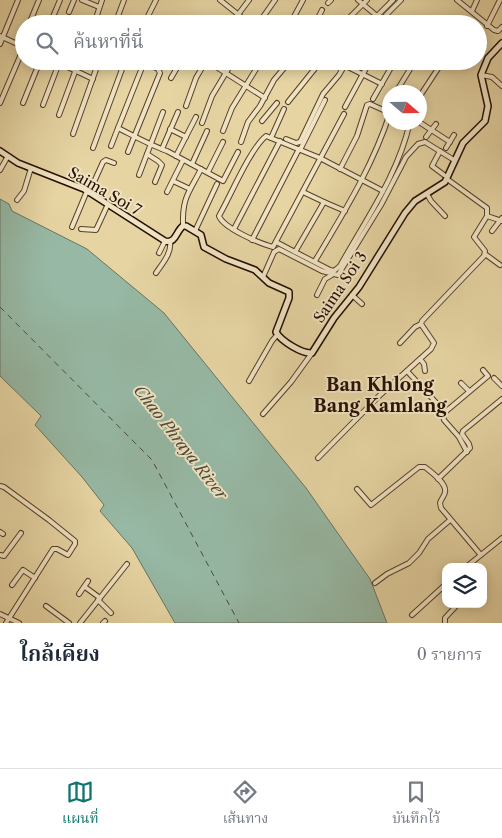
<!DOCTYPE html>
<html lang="th">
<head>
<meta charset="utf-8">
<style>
  body { margin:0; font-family:"Libre Caslon Text","Noto Serif Thai",serif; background:#f2f2f3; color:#1f2937 }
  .controls { position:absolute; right:15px; bottom:15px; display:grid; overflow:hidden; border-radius:10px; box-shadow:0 2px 12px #0003 }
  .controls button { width:45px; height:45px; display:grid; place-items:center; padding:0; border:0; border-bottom:1px solid #e0e1e3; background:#fff; color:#1f2937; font:25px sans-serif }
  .compass { position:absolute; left:382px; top:85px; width:45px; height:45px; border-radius:50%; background:#fff; box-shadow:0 2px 12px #0003; rotate:110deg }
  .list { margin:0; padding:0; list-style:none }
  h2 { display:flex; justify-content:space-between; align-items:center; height:65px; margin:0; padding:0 20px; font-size:21px }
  h2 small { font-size:16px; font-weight:400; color:#747a83 }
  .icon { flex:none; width:28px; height:28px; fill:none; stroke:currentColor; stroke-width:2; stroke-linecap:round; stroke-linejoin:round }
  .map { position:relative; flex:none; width:502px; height:623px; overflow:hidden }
  .search { position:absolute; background:#fff; box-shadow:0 2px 12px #0003; left:15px; right:15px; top:15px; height:55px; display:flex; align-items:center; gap:12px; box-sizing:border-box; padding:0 18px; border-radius:28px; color:#747a83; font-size:19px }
  .sheet { height:145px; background:#fff }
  nav { display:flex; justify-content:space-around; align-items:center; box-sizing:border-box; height:70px; border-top:1px solid #e0e1e3; background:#fff; font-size:14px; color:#747a83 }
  nav a { display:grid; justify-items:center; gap:2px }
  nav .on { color:#0f766e }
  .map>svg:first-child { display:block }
</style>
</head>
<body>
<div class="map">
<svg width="502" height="623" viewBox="0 0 502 623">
  <rect width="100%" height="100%" fill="#e6d4a3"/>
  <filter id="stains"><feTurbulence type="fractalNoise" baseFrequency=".004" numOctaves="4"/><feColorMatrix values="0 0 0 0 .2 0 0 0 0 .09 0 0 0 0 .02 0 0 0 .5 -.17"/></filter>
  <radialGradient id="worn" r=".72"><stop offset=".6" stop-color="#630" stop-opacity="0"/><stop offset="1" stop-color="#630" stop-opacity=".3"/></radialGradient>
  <polygon fill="#96b8a4" stroke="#697462" points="0,199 9,204 12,211 87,249 164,313 306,488 370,579 387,623 175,623 132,548 100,511 104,505 82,477 35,425 41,416 0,376"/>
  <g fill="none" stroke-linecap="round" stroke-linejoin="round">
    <polyline stroke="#4d4a39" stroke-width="1" stroke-dasharray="6 5" stroke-linecap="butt" points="0,307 152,460 239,623"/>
    <g stroke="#564029" stroke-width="6">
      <g id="street">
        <polyline points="82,0 99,7"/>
        <polyline points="220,0 250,24"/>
        <polyline points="358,0 377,16 393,0"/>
        <polyline points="457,0 494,30 498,31 502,27"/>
        <polyline points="328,3 331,0"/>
        <polyline points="472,11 477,0"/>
        <polyline points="69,12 74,0"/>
        <polyline points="212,20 218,24"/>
        <polyline points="347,20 367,0"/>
        <polyline points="29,24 39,0"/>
        <polyline points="50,24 60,0"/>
        <polyline points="72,24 74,19"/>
        <polyline points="94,24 102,0"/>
        <polyline points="115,24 124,0"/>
        <polyline points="144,24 156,0"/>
        <polyline points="204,24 205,21"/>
        <polyline points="231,24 249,0"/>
        <polyline points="258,24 275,0"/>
        <polyline points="290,24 303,0"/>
        <polyline points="315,24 322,10"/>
        <polyline points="369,24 371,22"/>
        <polyline points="390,24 387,21 386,15 401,0"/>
        <polyline points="487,26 500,0"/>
        <polyline points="0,36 24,47 0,103"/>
        <polyline points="0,44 18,0"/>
        <polyline points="20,46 24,37"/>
        <polyline points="55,61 93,79"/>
        <polyline points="207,61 265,98"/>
        <polyline points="336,61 382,84"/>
        <polyline points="481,75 492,77 502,86"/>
        <polyline points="171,78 181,61"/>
        <polyline points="396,92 415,61"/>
        <polyline points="420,96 443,61"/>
        <polyline points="373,99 393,64"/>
        <polyline points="288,102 321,61"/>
        <polyline points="23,103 40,61"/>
        <polyline points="43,105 59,63"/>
        <polyline points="186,106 196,78 206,61"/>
        <polyline points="345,107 370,61"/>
        <polyline points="284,109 271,138 320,158 383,191"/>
        <polyline points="59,115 79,61"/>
        <polyline points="262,121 277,103"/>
        <polyline points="419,122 450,142"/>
        <polyline points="202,123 212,96 233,61"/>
        <polyline points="170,129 186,137"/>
        <polyline points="223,131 232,108 261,61"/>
        <polyline points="73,134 99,61"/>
        <polyline points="426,137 436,124"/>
        <path d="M271 138 266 136C250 149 230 197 219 216 223 228 261 244 273 247L344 114"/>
        <polyline points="286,139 296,143 300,142 323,94 339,75 347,61"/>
        <polyline points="241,142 248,122 260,106 274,80 290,61"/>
        <polyline points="111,146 118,128"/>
        <polyline points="93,148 125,61"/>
        <polyline points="446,148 454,135"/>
        <polyline points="162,149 178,112"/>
        <polyline points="300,150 325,100"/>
        <polyline points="440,151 432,166 444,175"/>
        <path d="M128 152 160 73 158 69 146 63 143 65 118 128C134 136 150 145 167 151L223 181 238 152"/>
        <polyline points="147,154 158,161 162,165 155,182"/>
        <polyline points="176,156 196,117"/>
        <polyline points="192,164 207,131"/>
        <polyline points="0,170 8,156"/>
        <polyline points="208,172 223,142"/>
        <polyline points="139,175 163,112"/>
        <polyline points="173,181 190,189"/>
        <polyline points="167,192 183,160"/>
        <polyline points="303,192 324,202"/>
        <polyline points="89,193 103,162 106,160 114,163"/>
        <polyline points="427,194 431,201 445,216"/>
        <polyline points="17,200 24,191 31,168"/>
        <path d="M345 211 324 202 295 252 330 270 334 271 340 266C366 219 398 175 410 122"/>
        <polyline points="487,216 502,221"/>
        <path d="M183 226C182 197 189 193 201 169"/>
        <polyline points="72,227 87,191"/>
        <polyline points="81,229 96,230 108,204"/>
        <polyline points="234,229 280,141"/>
        <polyline points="195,231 217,184"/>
        <polyline points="492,231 502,218"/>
        <polyline points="252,240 299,149"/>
        <polyline points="276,242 295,252"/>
        <polyline points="159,253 165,241"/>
        <polyline points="485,254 500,265"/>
        <path d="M315 261C344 212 372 168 390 113L370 104 367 105 357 136 340 169"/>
        <path d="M156 273C162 264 172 253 170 242"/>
        <polyline points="263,277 274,252 279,249 322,271 338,275 381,205 406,157 418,144 425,142 454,160"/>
        <polyline points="317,295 325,279 332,275"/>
        <polyline points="352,295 362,304"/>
        <polyline points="400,343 415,327 421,324"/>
        <polyline points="420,359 424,364 425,371"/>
        <polyline points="407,371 442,409 444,420 459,437 467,452"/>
        <polyline points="494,378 502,386"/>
        <polyline points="249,381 272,341 277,335"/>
        <polyline points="461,383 469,391"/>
        <polyline points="444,413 488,376 483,370"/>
        <polyline points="263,414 291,382 312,353"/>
        <polyline points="318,458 379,396 431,349 434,343 421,324 422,321 484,256 485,251 474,237 487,216 487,208 447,179"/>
        <polyline points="438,479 470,448 469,444 462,434 463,431 502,399"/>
        <polyline points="0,486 4,487 49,520 75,541 75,544 68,555 57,549 53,549 6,623"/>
        <path d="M357 489 371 505 419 467H425C431 472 447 483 445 492 445 495 441 499 440 503L441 508 480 554"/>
        <polyline points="0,532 3,534"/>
        <polyline points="0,555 4,556 21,533"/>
        <polyline points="466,567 502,538"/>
        <polyline points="375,583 387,574 409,563 419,553 428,539 450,520"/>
        <polyline points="12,585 23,570 35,578"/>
        <polyline points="85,587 100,598"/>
        <polyline points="79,594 88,581"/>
        <polyline points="98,600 111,613"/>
        <polyline points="46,606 69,623"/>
        <polyline points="0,614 19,623"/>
        <polyline points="412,615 446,584"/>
        <polyline points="80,623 127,564"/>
        <polyline points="103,623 105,621"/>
        <polyline points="445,623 445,618 458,604"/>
      </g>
    </g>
    <g stroke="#260f00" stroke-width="8">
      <path id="secondary" d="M0 151 18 163 84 189 165 241C176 244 176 231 183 226H186L201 235 204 247 226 259 255 270 269 283 289 292V298L276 332C281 341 302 354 312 353L334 318 359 287 405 213 415 201 445 182 463 143 485 121 488 106 481 75 488 58 502 43"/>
    </g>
    <use href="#street" stroke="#efe3c3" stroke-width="4"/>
    <use href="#secondary" stroke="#efe3c3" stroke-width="5"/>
  </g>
  <g text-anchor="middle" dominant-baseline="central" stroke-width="4" stroke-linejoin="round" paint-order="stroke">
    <g font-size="15" fill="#260f00" stroke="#efe3c3">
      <text transform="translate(105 191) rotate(30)">Saima Soi 7</text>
      <text transform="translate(340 287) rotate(-56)">Saima Soi 3</text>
    </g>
    <g font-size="16" font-style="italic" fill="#4d4a39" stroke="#efe3c3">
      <text transform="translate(181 442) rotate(52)">Chao Phraya River</text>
    </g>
    <g font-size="18" font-weight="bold" fill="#260f00" stroke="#efe3c3">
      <text x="380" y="385">Ban Khlong<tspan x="380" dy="21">Bang Kamlang</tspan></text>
    </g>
  </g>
  <rect width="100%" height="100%" filter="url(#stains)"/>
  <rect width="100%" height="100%" fill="url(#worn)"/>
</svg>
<div class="controls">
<button><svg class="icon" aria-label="layers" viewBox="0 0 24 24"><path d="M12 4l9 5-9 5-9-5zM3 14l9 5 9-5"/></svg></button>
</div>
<svg class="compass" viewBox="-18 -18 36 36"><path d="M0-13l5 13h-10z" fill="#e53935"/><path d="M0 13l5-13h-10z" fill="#747a83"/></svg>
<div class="search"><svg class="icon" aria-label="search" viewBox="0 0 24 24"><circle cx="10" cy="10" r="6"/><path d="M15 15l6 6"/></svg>ค้นหาที่นี่</div>
</div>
<section class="sheet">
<h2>ใกล้เคียง<small>0 รายการ</small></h2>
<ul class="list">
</ul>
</section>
<nav>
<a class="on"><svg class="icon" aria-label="map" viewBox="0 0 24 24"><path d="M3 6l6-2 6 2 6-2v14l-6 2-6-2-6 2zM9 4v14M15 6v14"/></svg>แผนที่</a>
<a><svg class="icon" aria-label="directions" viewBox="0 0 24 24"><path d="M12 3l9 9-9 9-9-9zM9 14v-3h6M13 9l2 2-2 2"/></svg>เส้นทาง</a>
<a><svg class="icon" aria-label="saved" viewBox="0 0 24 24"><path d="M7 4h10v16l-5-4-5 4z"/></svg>บันทึกไว้</a>
</nav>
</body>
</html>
